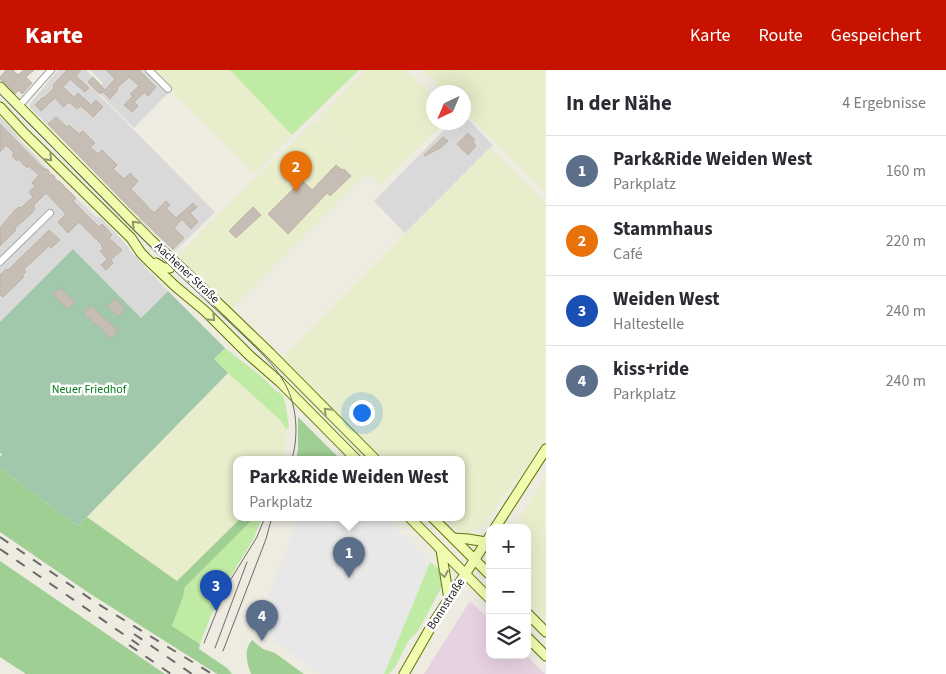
<!DOCTYPE html>
<html lang="de">
<head>
<meta charset="utf-8">
<style>
  body { margin:0; font-family:"Source Sans 3",sans-serif; background:#f2f2f3; color:#2b2b33 }
  .controls { position:absolute; right:15px; bottom:15px; display:grid; overflow:hidden; border-radius:10px; box-shadow:0 5px 20px #0002 }
  .controls button { width:45px; height:45px; display:grid; place-items:center; padding:0; border:0; border-bottom:1px solid #e1e1e2; background:#fff; color:#2b2b33; font:25px sans-serif }
  .compass { position:absolute; left:426px; top:15px; width:45px; height:45px; border-radius:50%; background:#fff; box-shadow:0 5px 20px #0002; rotate:224deg }
  .you { position:absolute; left:361px; top:342px; width:18px; height:18px; margin:-12px; border:4px solid #fff; border-radius:50%; background:#1a73e8; box-shadow:0 0 0 8px #1a73e833 }
  .badge { display:grid; place-items:center; width:32px; height:32px; border-radius:50%; background:#c81200; color:#fff; font-size:16px; font-weight:700 }
  .pin { position:absolute; translate:-50% -41px; filter:drop-shadow(0 1px 2px #0008) }
  .pin::after { content:''; position:absolute; top:26px; width:18px; height:15px; background:inherit; clip-path:polygon(0 0,100% 0,50% 100%) }
  .popup { position:absolute; left:233px; top:386px; width:232px; height:65px; box-sizing:border-box; display:grid; place-content:center; border-radius:10px; background:#fff; filter:drop-shadow(0 1px 4px #0005); font-size:16px; white-space:nowrap; color:#7c7c81 }
  .popup b { font-size:19px; color:#2b2b33 }
  .popup::after { content:''; position:absolute; left:50%; top:100%; margin-left:-10px; border:10px solid transparent; border-top-color:#fff }
  .list { margin:0; padding:0; list-style:none }
  h2 { display:flex; justify-content:space-between; align-items:center; height:65px; margin:0; padding:0 20px; font-size:21px }
  h2 small { font-size:16px; font-weight:400; color:#7c7c81 }
  .list li { display:grid; grid-template-columns:32px 1fr auto; gap:15px; align-items:center; box-sizing:border-box; height:70px; padding:0 20px; border-top:1px solid #e1e1e2 }
  .list b { display:block; font-size:19px; white-space:nowrap }
  .list p { margin:0; font-size:16px; white-space:nowrap; color:#7c7c81 }
  .list em { font-size:16px; font-style:normal; color:#7c7c81 }
  .icon { flex:none; width:28px; height:28px; fill:none; stroke:currentColor; stroke-width:2; stroke-linecap:round; stroke-linejoin:round }
  .map { position:relative; flex:none; width:546px; height:604px; overflow:hidden }
  header { display:flex; align-items:center; gap:30px; box-sizing:border-box; height:70px; padding:0 25px; background:#c81200; color:#fff }
  header strong { font-size:24px }
  nav { display:flex; gap:28px; margin-inline-start:auto; font-size:18px }
  main { display:flex }
  aside { flex:1; background:#fff }
  .map>svg:first-child { display:block }
</style>
</head>
<body>
<header>
<strong>Karte</strong>
<nav><a>Karte</a><a>Route</a><a>Gespeichert</a></nav>
</header>
<main>
<div class="map">
<svg width="546" height="604" viewBox="0 0 546 604">
  <rect width="100%" height="100%" fill="#eeebe1"/>
  <g fill="#dad9d9">
    <polygon points="58,0 86,0 101,15 103,13 90,0 146,0 169,22 134,58 99,23 98,24 215,142 174,182 139,149 139,146 68,75 32,40 30,37 30,34"/>
    <polygon points="464,45 493,75 405,163 374,131 451,53 463,52"/>
    <polygon points="0,47 14,61 19,69 59,111 95,146 101,148 123,171 133,184 168,221 141,248 73,179 0,252"/>
  </g>
  <polygon fill="#e7d2e2" points="470,531 490,550 490,585 526,585 545,604 424,604"/>
  <g fill="#e8eecb">
    <polygon points="153,0 230,0 292,65 254,103 174,24 173,19"/>
    <polygon points="365,0 406,0 433,27 433,52 444,53 380,115 368,102 232,239 178,186 255,108 316,51 348,82 317,50"/>
    <polygon points="423,0 546,0 546,124 464,41 463,22 445,22"/>
    <polygon points="490,78 546,134 546,369 484,453 470,463 464,464 458,461 443,447 462,447 462,389 386,389 360,369 281,289"/>
    <polygon points="228,303 280,350 286,359 287,363 285,378 283,389 236,389 236,447 242,447 177,512 87,447"/>
    <polygon points="546,405 546,551 527,532 527,458 514,458"/>
  </g>
  <g fill="#c0eba4">
    <polygon points="230,0 359,0 292,65"/>
    <polygon points="225,278 261,306 276,321 283,325 286,337 289,358 286,359 280,350 228,303 214,289"/>
    <polygon points="255,447 262,447 254,468 229,509 213,540 200,574 172,556 183,527 185,517"/>
    <polygon points="430,492 441,500 442,514 440,520 418,561 409,570 395,597 389,604 384,604"/>
  </g>
  <g fill="#a0cf94">
    <polygon points="298,347 339,388 338,389 296,389 298,380"/>
    <polygon points="0,398 78,456 87,447 177,511 242,447 255,447 185,517 183,527 172,556 200,574 199,579 227,598 232,604 217,604 89,523 0,462"/>
    <polygon points="0,491 165,604 26,604 0,587"/>
    <path d="M252 570 263 579 275 583 304 604H251C247 592 243 581 252 570Z"/>
  </g>
  <polygon fill="#a1c8aa" points="73,179 141,248 168,221 225,278 214,289 228,303 78,456 0,398 0,387 2,384 0,383 0,252"/>
  <polygon fill="#e8e8e8" points="299,447 385,447 430,492 384,604 320,604 264,563 259,557 259,551 263,541 267,543 272,529 268,527"/>
  <g fill="#c6bdb4" stroke="#c0b2a3">
    <polygon points="6,0 13,0 18,5 24,0 34,0 26,7 32,13 22,24 19,20 15,24 0,9 0,7"/>
    <polygon points="67,0 81,0 76,6 89,18 85,22 70,9 63,17 74,27 78,23 91,35 96,30 103,37 93,47 81,36 77,39 69,32 63,37 55,28 41,41 35,35 43,27 44,28 53,19 54,16 53,15"/>
    <polygon points="106,0 139,0 156,17 148,26 145,22 134,32 138,36 132,42 124,35 133,26 130,24 139,16 129,7 117,18 118,19 117,21 110,29 103,22 100,24 88,12 93,7 105,20 115,9"/>
    <polygon points="56,47 67,57 69,55 79,64 83,61 95,73 90,77 98,84 102,80 117,95 113,99 124,109 130,103 138,111 131,119 154,143 166,131 170,135 166,138 176,148 193,133 197,137 190,143 198,152 191,159 182,149 174,158 184,168 173,179 128,136 48,54"/>
    <polygon points="0,54 44,99 47,99 49,101 49,105 53,105 55,107 55,111 59,111 76,128 73,131 99,157 102,154 112,165 109,168 122,180 111,190 113,193 106,200 101,195 107,189 100,181 104,178 101,176 102,175 79,152 68,163 58,152 66,144 46,123 33,136 35,138 31,144 15,158 16,160 0,176 0,158 15,140 19,137 20,138 23,136 33,127 29,122 35,116 32,113 39,105 31,98 28,96 27,98 18,89 17,91 12,86 14,83 6,75 0,82"/>
    <polygon points="468,63 475,70 473,72 476,76 468,85 457,74"/>
    <polygon points="443,67 448,71 442,77 425,86 424,85"/>
    <polygon points="336,95 342,100 344,99 351,106 330,126 327,123 288,164 268,144 302,110 312,120"/>
    <polygon points="253,137 261,145 236,168 229,161"/>
    <polygon points="49,160 60,170 51,178 49,176 24,199 26,202 22,206 24,207 3,227 0,225 0,205 6,199 8,200"/>
    <polygon points="60,218 75,232 68,239 53,224"/>
    <polygon points="115,229 125,239 118,246 108,236"/>
    <polygon points="91,236 118,261 111,268 96,253 94,254 84,243"/>
  </g>
  <g fill="none" stroke-linecap="round" stroke-linejoin="round">
    <g stroke="#a3a3a3" stroke-width="8">
      <g id="minor">
        <polyline points="149,0 168,19"/>
        <polyline points="19,36 51,0"/>
        <polyline points="0,192 50,143"/>
      </g>
    </g>
    <g stroke="#5e7500" stroke-width="11">
      <g id="secondary">
        <polyline points="0,17 151,170 188,204 270,283 375,389"/>
        <polyline points="0,37 24,63 131,168 141,183 152,194 175,216 205,241 249,285 280,312 356,389"/>
        <polyline points="156,193 164,198 170,198 173,193 172,188"/>
        <polyline points="409,447 490,529"/>
        <polyline points="432,447 490,505"/>
        <polyline points="495,458 546,379"/>
        <polyline points="453,468 468,469 486,472"/>
        <polyline points="441,480 449,529"/>
        <polyline points="527,543 546,562"/>
        <polyline points="527,567 546,586"/>
        <polyline points="404,604 432,555 490,466"/>
      </g>
    </g>
    <use href="#minor" stroke="#fff" stroke-width="6"/>
    <use href="#secondary" stroke="#f1fcb1" stroke-width="9"/>
    <g stroke="#6a6a6a" stroke-width="1">
      <path d="M0 24C58 82 114 142 173 199 197 222 221 244 245 267 259 281 274 294 284 312 297 334 299 365 292 389"/>
      <polyline points="204,573 222,528 231,509 257,467 265,447"/>
      <polyline points="215,578 247,492"/>
      <polyline points="223,581 266,469 272,447"/>
    </g>
    <g stroke="#6a6a6a" stroke-width="2" stroke-dasharray="10 10" stroke-linecap="butt">
      <polyline points="0,467 98,534 212,604"/>
      <polyline points="0,479 139,575"/>
      <polyline points="134,564 192,604"/>
      <polyline points="129,575 171,604"/>
    </g>
  </g>
  <defs><path id="oneway-chevron" d="M-2-3.5L2.5 0L-2 3.5" fill="none" stroke-width="1.6" stroke-linecap="round" stroke-linejoin="round" transform="scale(1.25)"/></defs>
  <g stroke="#91976e">
    <use href="#oneway-chevron" transform="translate(49 88) rotate(45)"/>
    <use href="#oneway-chevron" transform="translate(135 154) rotate(-135)"/>
    <use href="#oneway-chevron" transform="translate(212 248) rotate(45)"/>
    <use href="#oneway-chevron" transform="translate(327 341) rotate(-135)"/>
    <use href="#oneway-chevron" transform="translate(444 504) rotate(79)"/>
  </g>
  <g text-anchor="middle" dominant-baseline="central" stroke-width="5" stroke-linejoin="round" paint-order="stroke">
    <g font-size="12" fill="#1c1c1c" stroke="#fff">
      <text transform="translate(187 203) rotate(43)">Aachener Straße</text>
      <text transform="translate(446 534) rotate(-57)">Bonnstraße</text>
    </g>
    <g font-size="12" fill="#077d1c" stroke="#fff">
      <text x="89" y="319">Neuer Friedhof</text>
    </g>
  </g>
</svg>
<div class="controls">
<button>+</button>
<button>−</button>
<button><svg class="icon" aria-label="layers" viewBox="0 0 24 24"><path d="M12 4l9 5-9 5-9-5zM3 14l9 5 9-5"/></svg></button>
</div>
<svg class="compass" viewBox="-18 -18 36 36"><path d="M0-13l5 13h-10z" fill="#e53935"/><path d="M0 13l5-13h-10z" fill="#7c7c81"/></svg>
<div class="you"></div>
<div class="pin badge" style="left:349px;top:508px;background:#5c6f8a">1</div>
<div class="popup"><b>Park&amp;Ride Weiden West</b>Parkplatz</div>
<div class="pin badge" style="left:296px;top:122px;background:#e8710a">2</div>
<div class="pin badge" style="left:216px;top:541px;background:#1a4fb4">3</div>
<div class="pin badge" style="left:262px;top:571px;background:#5c6f8a">4</div>
</div>
<aside>
<h2>In der Nähe<small>4 Ergebnisse</small></h2>
<ul class="list">
<li><span class="badge" style="background:#5c6f8a">1</span><div><b>Park&amp;Ride Weiden West</b><p>Parkplatz</p></div><em>160 m</em></li>
<li><span class="badge" style="background:#e8710a">2</span><div><b>Stammhaus</b><p>Café</p></div><em>220 m</em></li>
<li><span class="badge" style="background:#1a4fb4">3</span><div><b>Weiden West</b><p>Haltestelle</p></div><em>240 m</em></li>
<li><span class="badge" style="background:#5c6f8a">4</span><div><b>kiss+ride</b><p>Parkplatz</p></div><em>240 m</em></li>
</ul>
</aside>
</main>
</body>
</html>
